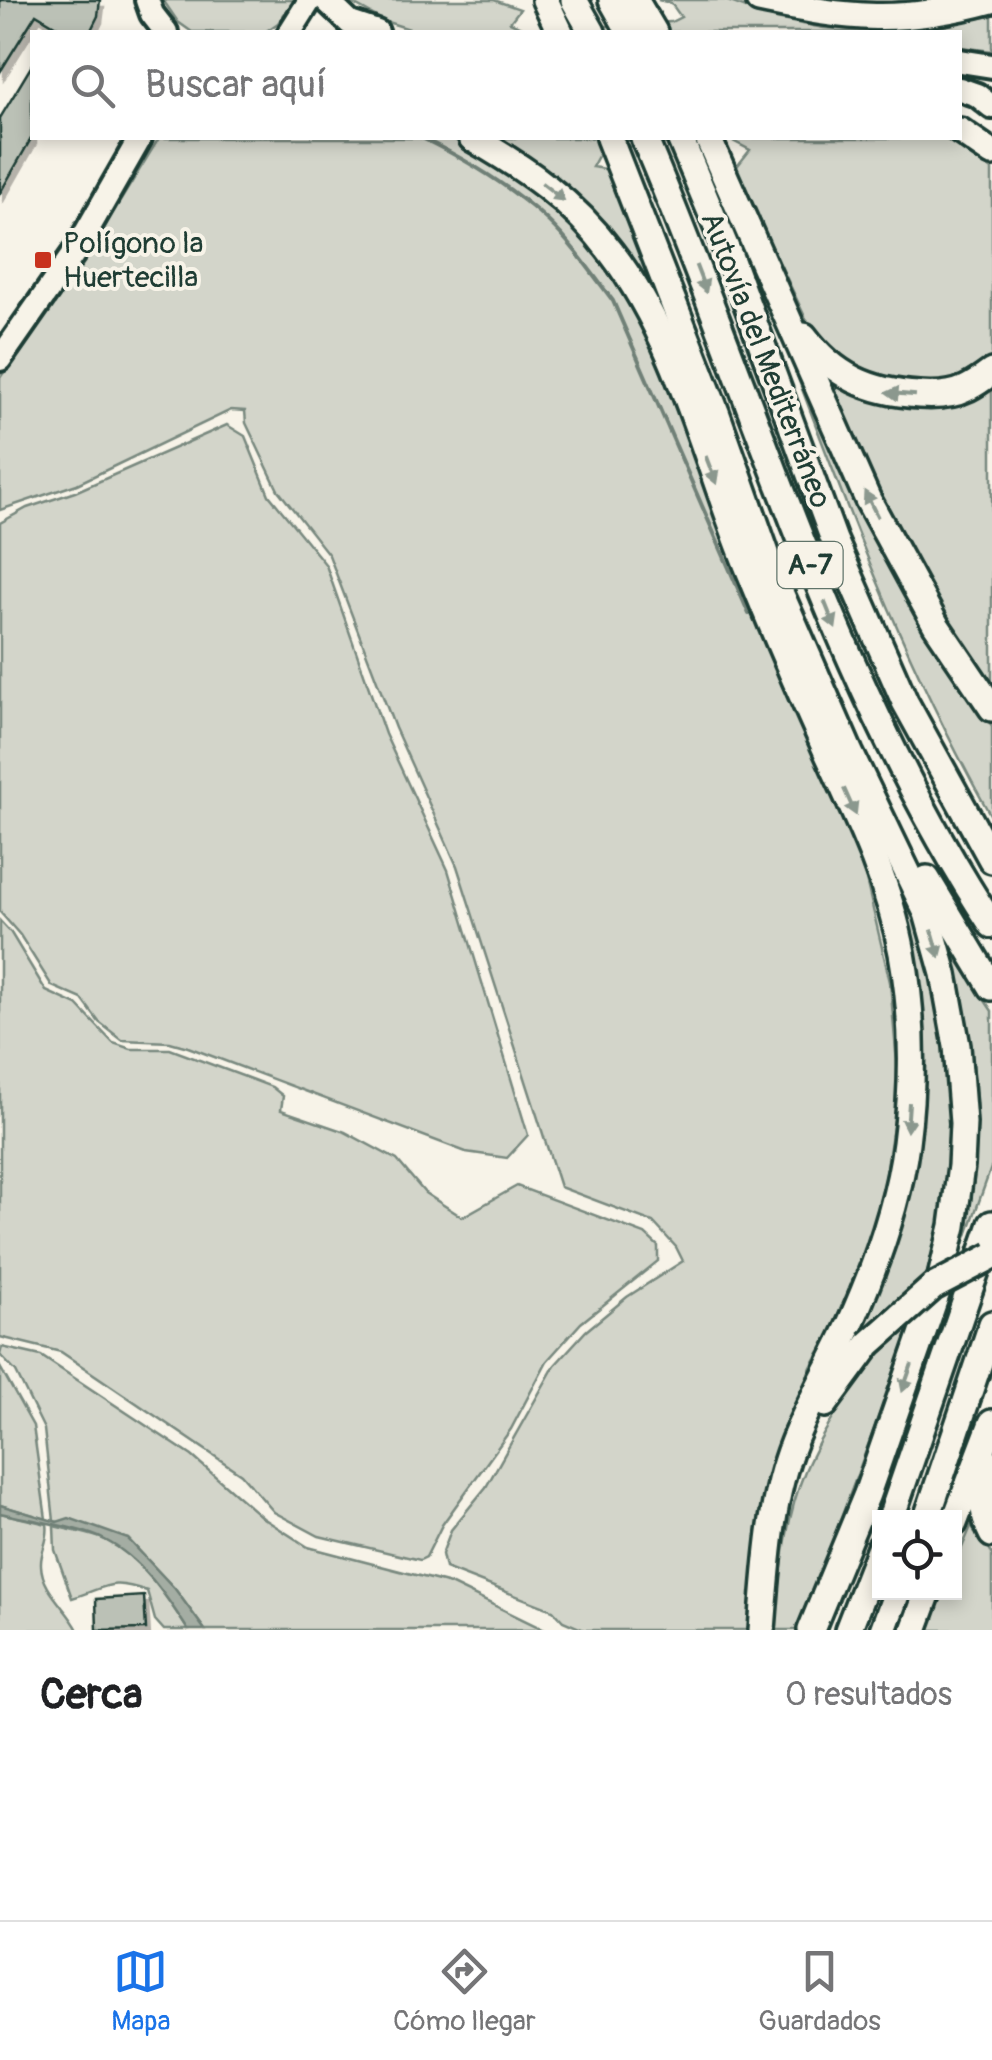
<!DOCTYPE html>
<html lang="es">
<head>
<meta charset="utf-8">
<style>
  body { margin:0; font-family:Pangolin,sans-serif; background:#f6f6f6; color:#202124 }
  .controls { position:absolute; right:30px; bottom:30px; display:grid; overflow:hidden; border-radius:0px; box-shadow:0 5px 15px #0003 }
  .controls button { width:90px; height:90px; display:grid; place-items:center; padding:0; border:0; border-bottom:2px solid #e0e0e0; background:#fff; color:#202124; font:50px sans-serif }
  .list { margin:0; padding:0; list-style:none }
  h2 { display:flex; justify-content:space-between; align-items:center; height:130px; margin:0; padding:0 40px; font-size:42px }
  h2 small { font-size:32px; font-weight:400; color:#757577 }
  .icon { flex:none; width:55px; height:55px; fill:none; stroke:currentColor; stroke-width:2; stroke-linecap:round; stroke-linejoin:round }
  .map { position:relative; flex:none; width:992px; height:1630px; overflow:hidden }
  .search { position:absolute; background:#fff; box-shadow:0 5px 15px #0003; left:30px; right:30px; top:30px; height:110px; display:flex; align-items:center; gap:25px; box-sizing:border-box; padding:0 35px; border-radius:0px; color:#757577; font-size:38px }
  .sheet { height:290px; background:#fff }
  nav { display:flex; justify-content:space-around; align-items:center; box-sizing:border-box; height:140px; border-top:2px solid #e0e0e0; background:#fff; font-size:28px; color:#757577 }
  nav a { display:grid; justify-items:center; gap:5px }
  nav .on { color:#1a73e8 }
  .map>svg:first-child { display:block }
</style>
</head>
<body>
<div class="map">
<svg width="992" height="1630" viewBox="0 0 992 1630">
  <defs>
    <filter id="shadow"><feDropShadow dx="4" dy="7" stdDeviation="0" flood-color="#0004"/></filter>
  </defs>
  <rect width="100%" height="100%" fill="#f7f3e8"/>
  <filter id="ink" filterUnits="userSpaceOnUse"><feTurbulence type="fractalNoise" baseFrequency=".01" numOctaves="2"/><feDisplacementMap in="SourceGraphic" scale="20" xChannelSelector="R" yChannelSelector="G"/><feConvolveMatrix kernelMatrix="1 2 1 2 8 2 1 2 1" color-interpolation-filters="sRGB"/></filter>
  <g filter="url(#ink)">
    <g fill="#d3d5ca" stroke="#79897f" stroke-width="2.5">
      <polygon points="163,0 294,0 278,23 265,32 192,32 178,22"/>
      <polygon points="346,0 494,0 520,9 510,22 525,29 543,30 671,22 681,17 671,3 658,0 725,0 776,19 824,28 898,32 992,16 992,51 960,47 960,32 419,32 384,21"/>
      <polygon points="159,138 452,138 572,217 626,288 673,398 730,550 842,813 864,871 890,982 899,1087 885,1180 859,1282 811,1367 792,1413 759,1513 751,1630 584,1630 563,1621 553,1610 445,1568 442,1554 451,1530 486,1487 555,1365 586,1331 627,1297 683,1261 676,1247 653,1222 560,1187 457,866 395,728 329,555 278,490 246,423 245,411 231,410 77,484 0,510 0,378 108,221"/>
      <polygon points="501,138 942,138 965,148 992,170 992,356 954,379 909,385 861,374 829,351 807,321 735,169 750,150 727,138 602,149 592,167 611,170 625,199 686,374 617,240 567,184"/>
      <path d="M780 330 931 633 992 726V818C904 663 842 497 780 330Z"/>
      <path d="M824 373 977 397 992 388V691C927 590 869 485 824 373Z"/>
      <polygon points="227,425 245,436 269,495 326,565 385,734 448,870 528,1135 507,1158 466,1152 188,1047 170,1042 122,1040 99,1022 82,999 52,986 20,935 0,912 0,523 27,508 75,492"/>
      <path d="M864 807C891 859 919 910 932 967 948 1038 955 1120 945 1193 933 1268 907 1339 881 1410 854 1484 827 1557 798 1630H775C781 1577 784 1521 805 1471 818 1440 837 1412 855 1384L854 1376 839 1365 921 1079Z"/>
      <polygon points="0,921 11,933 46,991 77,1005 113,1043 131,1049 170,1049 272,1087 283,1096 281,1110 345,1132 397,1160 425,1193 462,1217 517,1186 645,1234 658,1246 658,1261 581,1323 547,1361 511,1429 442,1525 426,1557 420,1560 319,1536 274,1512 241,1474 61,1352 0,1337"/>
      <path d="M943 938 992 1011V1165L961 1252C977 1184 982 1114 970 1044 964 1008 952 973 943 938Z"/>
      <polygon points="2,1347 41,1356 192,1456 263,1518 308,1547 450,1584 545,1630 205,1630 175,1589 128,1539 54,1521 44,1429 16,1372 0,1355"/>
      <polygon points="0,1367 33,1426 46,1519 0,1505"/>
      <path d="M0 1513 47 1524C50 1539 40 1551 41 1565 42 1591 67 1608 78 1630H0Z"/>
      <polygon points="975,1517 992,1554 992,1630 926,1630 942,1593 954,1592 955,1564"/>
      <path d="M54 1526C70 1530 86 1533 101 1538 139 1553 167 1597 188 1630H164L155 1620 147 1591C109 1577 106 1588 72 1598L55 1550Z"/>
    </g>
    <path fill="#a4ada3" stroke="#6f8077" stroke-width="2.5" d="M0 1505 57 1522 69 1518 128 1539 175 1589 205 1630H188C167 1597 141 1558 105 1540 80 1527 29 1520 0 1513Z"/>
    <g fill="none" stroke-linecap="round" stroke-linejoin="round">
      <path stroke="#6f8077" stroke-width="4" d="M422 138C465 159 513 188 548 221 573 245 592 273 613 301L749 614"/>
    </g>
    <g fill="#bbc1b6" stroke="#1f3d34" stroke-width="2.5" filter="url(#shadow)">
      <polygon points="0,0 100,0 98,16 90,32 52,32 56,26 36,14 0,72"/>
      <polygon points="32,65 32,137 0,193 0,118"/>
      <polygon points="144,1596 146,1629 97,1630 96,1599"/>
    </g>
    <g fill="none" stroke-linecap="round" stroke-linejoin="round">
      <g stroke="#1f3d34" stroke-width="30">
        <g id="major">
          <polyline points="147,0 152,14 166,32"/>
          <polyline points="326,0 350,23 377,32"/>
          <polyline points="290,32 310,0"/>
          <polyline points="960,61 992,66"/>
          <polyline points="960,89 977,95 992,107"/>
          <polyline points="0,359 76,250 140,138"/>
        </g>
      </g>
      <g stroke="#1f3d34" stroke-width="32">
        <g id="highway">
          <polyline points="545,0 560,32"/>
          <polyline points="574,0 592,32"/>
          <polyline points="612,0 630,32"/>
          <polyline points="635,0 654,32"/>
          <path d="M759 0C851 19 900 25 992 0"/>
          <polyline points="960,131 992,153"/>
          <path d="M472 138C525 168 574 202 611 252 681 343 708 472 752 577 776 636 801 694 827 752 857 817 889 882 902 953 913 1014 914 1081 906 1143 898 1205 876 1266 850 1324 832 1364 809 1402 793 1443 770 1501 767 1568 762 1630"/>
          <polyline points="609,138 716,412 779,590 850,753 927,913 944,974 957,1046 963,1123 961,1166 953,1226 939,1286 867,1494 811,1630"/>
          <path d="M644 138C757 402 833 682 992 925"/>
          <polyline points="680,138 730,258 834,540 905,702 992,860"/>
          <polyline points="708,138 868,500 936,625 992,708"/>
          <path d="M804 336C834 376 869 392 919 395 934 396 951 396 965 389 975 385 983 378 992 372"/>
          <polyline points="927,879 992,987"/>
          <polyline points="825,1404 869,1344"/>
          <path d="M987 1461C981 1486 980 1511 992 1534"/>
          <polyline points="891,1518 992,1224"/>
          <polyline points="927,1518 992,1324"/>
          <polyline points="954,1523 992,1423"/>
          <polyline points="848,1630 880,1548"/>
          <polyline points="883,1630 897,1592"/>
          <polyline points="914,1630 928,1592"/>
        </g>
      </g>
      <use href="#major" stroke="#f7f3e8" stroke-width="22"/>
      <use href="#highway" stroke="#f7f3e8" stroke-width="25"/>
      <g stroke="#1f3d34" stroke-width="32" stroke-linecap="butt">
        <polyline id="highway-bridge" points="869,1344 933,1287 992,1256"/>
      </g>
      <use href="#highway-bridge" stroke="#f7f3e8" stroke-width="25"/>
    </g>
    <defs><path id="oneway-solid" d="M-6-.8H1V-3.2L6.5 0L1 3.2V.8H-6Z" transform="scale(2.5)"/></defs>
    <g fill="#8b988e">
      <use href="#oneway-solid" transform="translate(553 192) rotate(38)"/>
      <use href="#oneway-solid" transform="translate(701 279) rotate(69)"/>
      <use href="#oneway-solid" transform="translate(901 394) rotate(-175)"/>
      <use href="#oneway-solid" transform="translate(711 470) rotate(69)"/>
      <use href="#oneway-solid" transform="translate(871 504) rotate(-117)"/>
      <use href="#oneway-solid" transform="translate(830 615) rotate(68)"/>
      <use href="#oneway-solid" transform="translate(850 802) rotate(66)"/>
      <use href="#oneway-solid" transform="translate(936 944) rotate(74)"/>
      <use href="#oneway-solid" transform="translate(908 1117) rotate(94)"/>
      <use href="#oneway-solid" transform="translate(907 1378) rotate(109)"/>
    </g>
  </g>
  <rect fill="#c8321e" stroke="#f7f3e8" stroke-width="4" x="33" y="250" width="20" height="20" rx="5"/>
  <g text-anchor="middle" dominant-baseline="central" stroke-width="8" stroke-linejoin="round" paint-order="stroke">
    <rect fill="#f7f3e8" stroke="#60746a" stroke-width="2.5" x="777.5" y="542" width="65" height="46" rx="8"/>
    <g font-size="28" font-weight="bold" fill="#1f3d34">
      <text x="810" y="565">A-7</text>
    </g>
    <g font-size="30" fill="#1f3d34" stroke="#f7f3e8" text-anchor="start">
      <text x="63" y="243">Polígono la<tspan x="63" dy="34">Huertecilla</tspan></text>
    </g>
    <g font-size="30" fill="#1f3d34" stroke="#f7f3e8">
      <text transform="translate(766 360) rotate(69)">Autovía del Mediterráneo</text>
    </g>
  </g>
</svg>
<div class="controls">
<button><svg class="icon" aria-label="locate" viewBox="0 0 24 24"><circle cx="12" cy="12" r="6"/><path d="M12 2v4M12 18v4M2 12h4M18 12h4"/></svg></button>
</div>
<div class="search"><svg class="icon" aria-label="search" viewBox="0 0 24 24"><circle cx="10" cy="10" r="6"/><path d="M15 15l6 6"/></svg>Buscar aquí</div>
</div>
<section class="sheet">
<h2>Cerca<small>0 resultados</small></h2>
<ul class="list">
</ul>
</section>
<nav>
<a class="on"><svg class="icon" aria-label="map" viewBox="0 0 24 24"><path d="M3 6l6-2 6 2 6-2v14l-6 2-6-2-6 2zM9 4v14M15 6v14"/></svg>Mapa</a>
<a><svg class="icon" aria-label="directions" viewBox="0 0 24 24"><path d="M12 3l9 9-9 9-9-9zM9 14v-3h6M13 9l2 2-2 2"/></svg>Cómo llegar</a>
<a><svg class="icon" aria-label="saved" viewBox="0 0 24 24"><path d="M7 4h10v16l-5-4-5 4z"/></svg>Guardados</a>
</nav>
</body>
</html>
